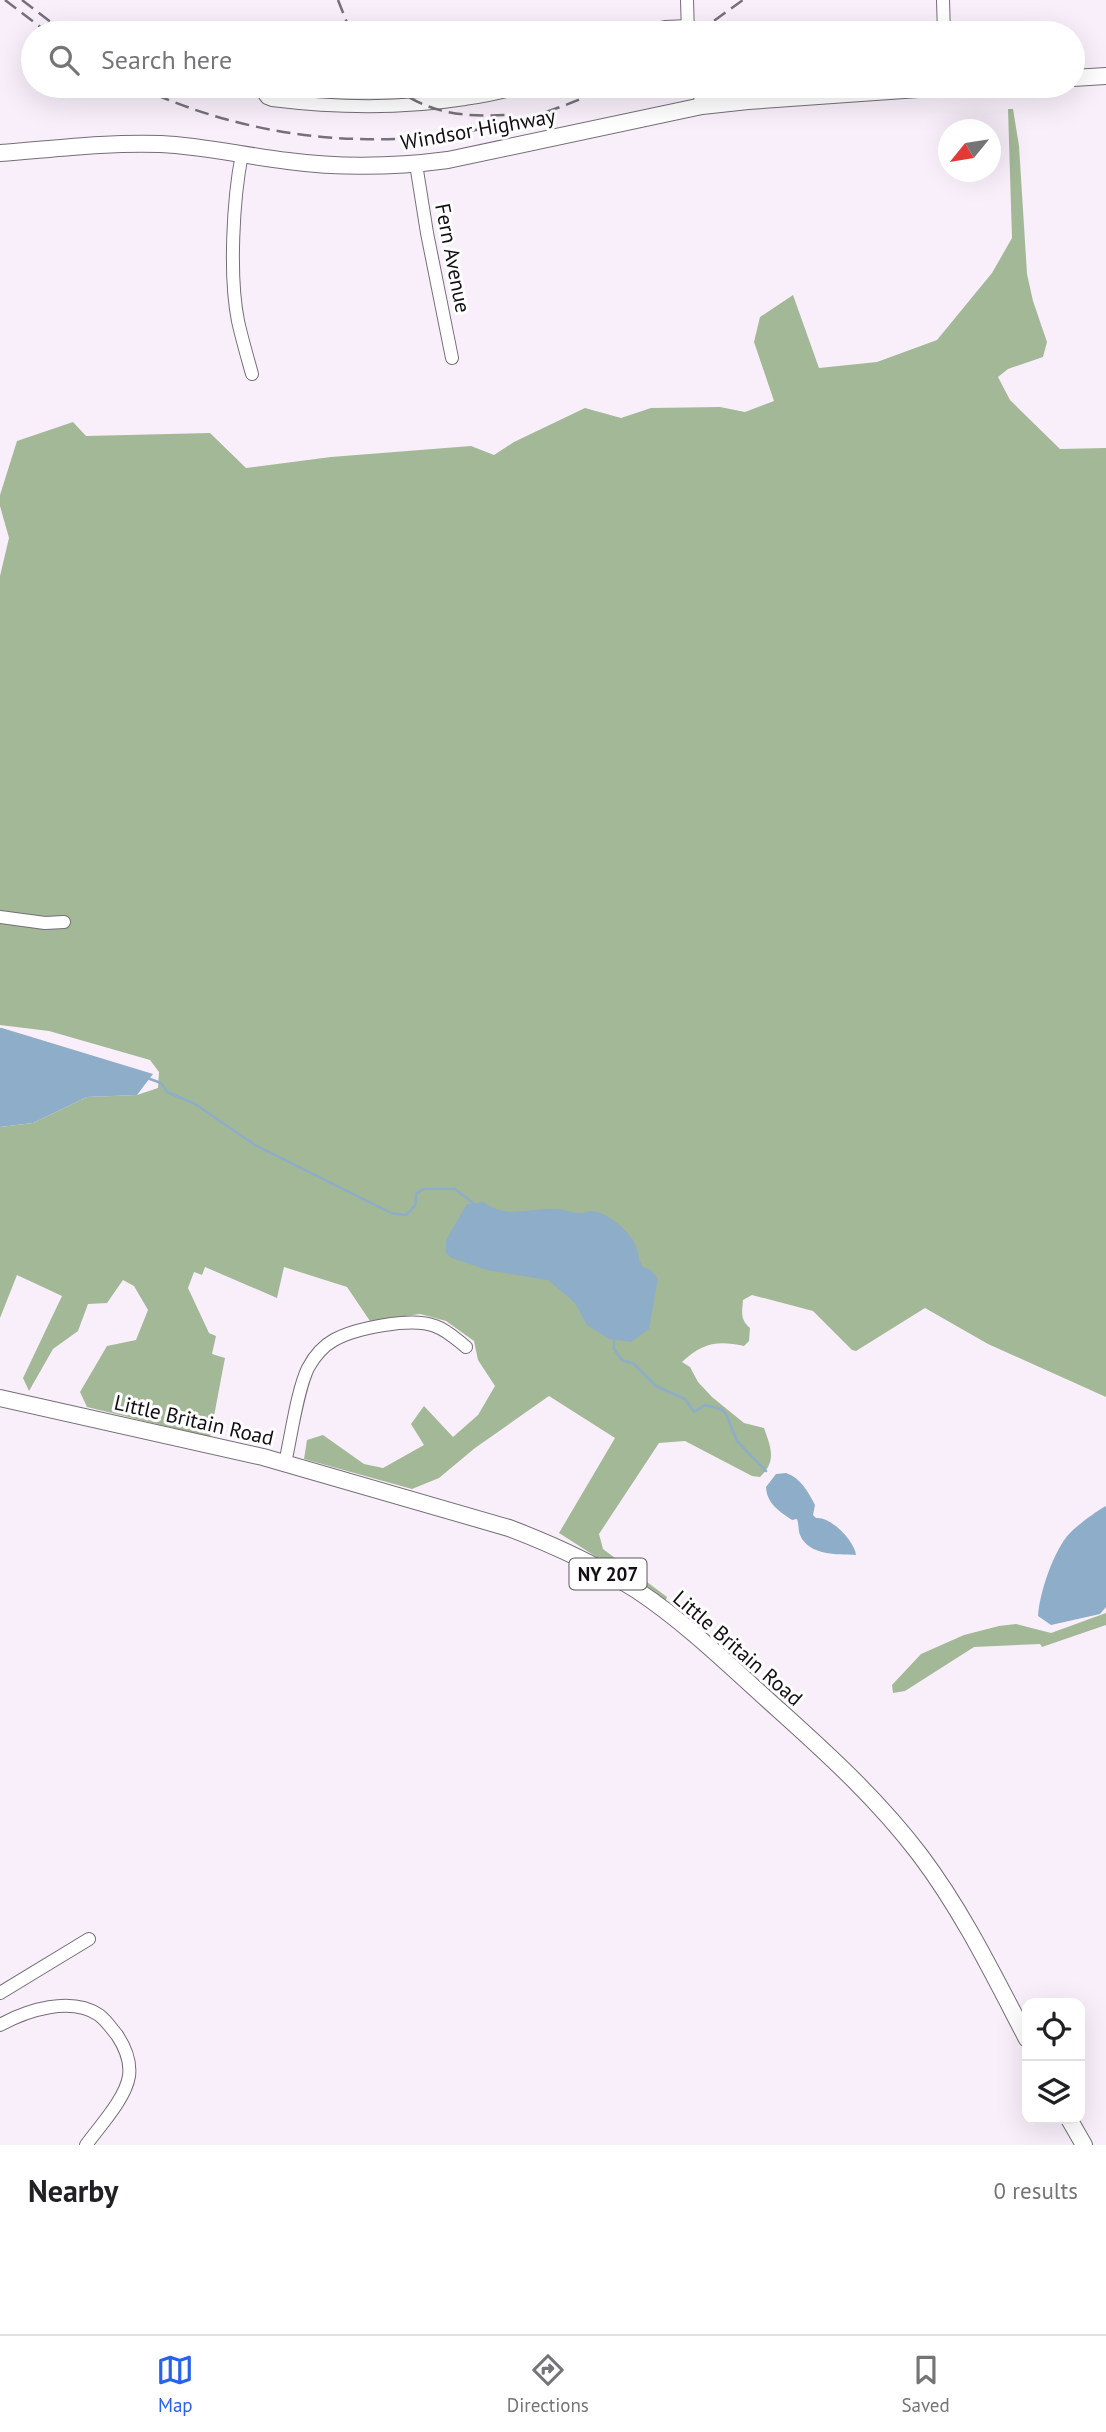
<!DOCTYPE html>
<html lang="en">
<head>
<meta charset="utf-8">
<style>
  body { margin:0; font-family:"PT Sans",sans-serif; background:#f6f6f6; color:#202124 }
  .controls { position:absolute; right:21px; bottom:21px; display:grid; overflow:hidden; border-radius:14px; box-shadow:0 7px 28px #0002 }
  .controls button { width:63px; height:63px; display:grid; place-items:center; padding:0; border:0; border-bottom:2px solid #e0e0e0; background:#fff; color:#202124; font:35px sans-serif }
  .compass { position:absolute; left:938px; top:119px; width:63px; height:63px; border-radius:50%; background:#fff; box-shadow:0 7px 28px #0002; rotate:240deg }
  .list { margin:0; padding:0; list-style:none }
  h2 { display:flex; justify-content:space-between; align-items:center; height:91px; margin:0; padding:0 28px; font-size:30px }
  h2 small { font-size:23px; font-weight:400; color:#757577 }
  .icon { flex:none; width:38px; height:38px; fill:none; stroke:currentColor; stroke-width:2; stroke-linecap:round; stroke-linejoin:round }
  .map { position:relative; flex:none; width:1106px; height:2145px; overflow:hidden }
  .search { position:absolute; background:#fff; box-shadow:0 7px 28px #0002; left:21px; right:21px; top:21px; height:77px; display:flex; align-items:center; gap:18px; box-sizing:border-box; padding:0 24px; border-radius:38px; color:#757577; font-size:26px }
  .sheet { height:189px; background:#fff }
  nav { display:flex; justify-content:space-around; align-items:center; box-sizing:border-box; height:98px; border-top:2px solid #e0e0e0; background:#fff; font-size:19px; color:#757577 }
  nav a { display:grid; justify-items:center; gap:4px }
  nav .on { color:#2563eb }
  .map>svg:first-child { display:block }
</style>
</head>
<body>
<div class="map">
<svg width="1106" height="2145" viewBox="0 0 1106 2145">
  <rect width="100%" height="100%" fill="#f8effa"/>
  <g fill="#a3b896">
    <path d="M1008 109H1013L1019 146 1027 274 1033 301 1047 342 1043 357 1008 369 998 377 1010 400 1060 449 1106 448V1397L988 1344 925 1308 856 1351 852 1350 813 1311 752 1295 743 1300C742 1313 740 1319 750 1328L749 1341 744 1346C717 1340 702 1343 682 1362L690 1367 698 1382 712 1397 744 1423 764 1428C771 1448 777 1461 760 1477L752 1476 685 1441 659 1443 599 1534 603 1549 667 1597 666 1600 662 1599 559 1533 615 1438 549 1396 475 1448 439 1478 412 1489 304 1459 307 1440 323 1435 364 1464 383 1468 424 1445 411 1424 424 1406 453 1437 478 1415 495 1386 478 1360 474 1341 446 1321 420 1314 370 1321 347 1287 284 1267 277 1298 205 1267 202 1275 194 1272 188 1288 209 1333 216 1336 212 1354 225 1358 210 1437 87 1407 80 1392 107 1346 136 1340 148 1310 134 1286 123 1280 107 1303 88 1304 78 1331 53 1349 29 1391 23 1378 62 1296 17 1275 0 1318V1127L33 1123 87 1097 137 1095 158 1088 159 1072 150 1060 49 1031 0 1025V576L9 538 0 506V495L17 441 73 422 86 436 210 433 246 468 331 457 471 446 494 455 514 442 585 408 621 418 651 408 720 407 745 412 774 401 754 342 760 317 793 295 819 368 877 362 937 340 992 273 1012 238Z"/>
    <polygon points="1106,1613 1106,1625 1042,1647 1040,1644 974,1647 905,1691 893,1693 892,1685 921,1654 964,1635 999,1626 1016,1624 1051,1633"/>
  </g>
  <g fill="#8eadc8">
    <polygon points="0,1028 2,1028 153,1074 137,1095 87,1097 33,1123 0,1127"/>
    <path d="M483 1202C508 1220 530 1207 558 1209 565 1209 572 1213 579 1213 583 1213 586 1212 590 1211 605 1211 622 1226 631 1237 639 1247 637 1258 643 1267L651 1270 658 1279 649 1329 631 1342 609 1339 587 1325 575 1303 548 1280 487 1270 452 1258 446 1253V1240L467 1204Z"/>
    <path d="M786 1473C801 1478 808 1492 815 1505L813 1515 816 1518C831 1516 855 1542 856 1555 837 1554 809 1556 800 1535 798 1530 799 1524 797 1519L792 1520C779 1511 767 1504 766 1487L776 1474Z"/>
    <path d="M1106 1506V1607L1100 1614 1051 1625 1038 1616C1039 1594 1054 1549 1070 1533 1079 1524 1095 1512 1106 1506Z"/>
  </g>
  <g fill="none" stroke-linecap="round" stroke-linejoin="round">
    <g stroke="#8eadc8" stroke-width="2.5">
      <polyline points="150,1079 161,1083 167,1092 195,1104 255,1145 391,1213 406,1215 415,1206 416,1194 423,1189 455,1189 473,1203"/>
      <polyline points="614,1339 614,1349 622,1360 634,1364 656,1386 685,1399 694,1412 705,1405 721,1409 726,1414 737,1441 766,1471"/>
    </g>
    <g stroke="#756e77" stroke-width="14">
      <g id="minor">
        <polyline points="687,0 688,33"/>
        <polyline points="943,0 944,33"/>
        <polyline points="638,33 665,27 689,26"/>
        <path d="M258 86 267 98 272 100C337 108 400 109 465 99 484 96 504 93 522 86"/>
        <polyline points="698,86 702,106"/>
        <path d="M242 154C233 199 229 276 238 321 242 339 247 356 252 374"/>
        <polyline points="416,164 427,233 452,358"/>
        <polyline points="0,917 45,923 64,922"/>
        <path d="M285 1463C291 1437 297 1391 308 1368 314 1357 323 1346 334 1340 356 1328 411 1317 435 1326 447 1330 456 1339 466 1347"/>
        <polyline points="0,1993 89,1939"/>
        <path d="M0 2025C27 2010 71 1996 99 2015 106 2020 111 2028 117 2035 125 2047 131 2061 129 2076 126 2098 99 2127 86 2145"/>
      </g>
    </g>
    <g stroke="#756e77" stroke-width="18">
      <g id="major">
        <polyline points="1073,78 1106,76"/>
        <path d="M0 153C53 149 107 142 161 144 204 146 245 156 288 161 341 168 395 167 448 160L702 106 748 101 961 86"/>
        <path d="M0 1398 263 1457 509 1528C554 1545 597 1565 638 1591 689 1625 734 1670 780 1711 830 1756 879 1801 920 1855 963 1912 994 1976 1027 2039"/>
        <polyline points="1069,2119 1084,2145"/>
      </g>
    </g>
    <use href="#minor" stroke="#fff" stroke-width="12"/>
    <use href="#major" stroke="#fff" stroke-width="16"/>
    <g stroke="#767077" stroke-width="2.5" stroke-dasharray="14 7" stroke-linecap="butt">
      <polyline points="5,0 47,32"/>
      <polyline points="22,0 65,33"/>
      <polyline points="338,0 351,33"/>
      <polyline points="697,33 743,0"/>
      <path d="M137 86C282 156 464 158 609 86"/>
      <path d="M392 86C430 114 461 117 507 115"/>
    </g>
  </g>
  <g text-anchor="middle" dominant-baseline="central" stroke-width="6" stroke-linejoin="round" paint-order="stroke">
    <rect fill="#fff" stroke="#59575a" stroke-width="2" x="569.5" y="1558.5" width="77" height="31" rx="5"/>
    <g font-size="19" font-weight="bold" fill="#120f13">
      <text x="608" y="1574">NY 207</text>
    </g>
    <g font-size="21" fill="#120f13" stroke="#fff">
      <text transform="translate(478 129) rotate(-10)">Windsor Highway</text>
      <text transform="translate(453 258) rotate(79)">Fern Avenue</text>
      <text transform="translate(194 1420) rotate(13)">Little Britain Road</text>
      <text transform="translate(738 1648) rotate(41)">Little Britain Road</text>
    </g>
  </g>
</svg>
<div class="controls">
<button><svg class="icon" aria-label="locate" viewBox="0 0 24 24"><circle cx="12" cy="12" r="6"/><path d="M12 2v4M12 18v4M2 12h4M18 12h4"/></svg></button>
<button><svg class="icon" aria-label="layers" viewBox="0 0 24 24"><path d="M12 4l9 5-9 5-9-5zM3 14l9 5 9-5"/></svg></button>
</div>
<svg class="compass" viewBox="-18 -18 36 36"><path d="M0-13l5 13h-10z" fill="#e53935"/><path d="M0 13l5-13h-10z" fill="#757577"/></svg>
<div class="search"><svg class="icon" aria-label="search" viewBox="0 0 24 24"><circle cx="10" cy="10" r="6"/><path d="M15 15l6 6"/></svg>Search here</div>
</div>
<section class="sheet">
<h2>Nearby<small>0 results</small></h2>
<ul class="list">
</ul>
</section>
<nav>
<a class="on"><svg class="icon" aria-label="map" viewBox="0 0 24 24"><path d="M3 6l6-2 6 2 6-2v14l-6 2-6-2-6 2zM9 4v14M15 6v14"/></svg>Map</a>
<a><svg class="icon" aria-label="directions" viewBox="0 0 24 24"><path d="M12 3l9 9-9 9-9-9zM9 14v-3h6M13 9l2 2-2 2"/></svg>Directions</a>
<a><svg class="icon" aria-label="saved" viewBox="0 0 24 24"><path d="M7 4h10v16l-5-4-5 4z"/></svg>Saved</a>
</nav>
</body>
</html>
